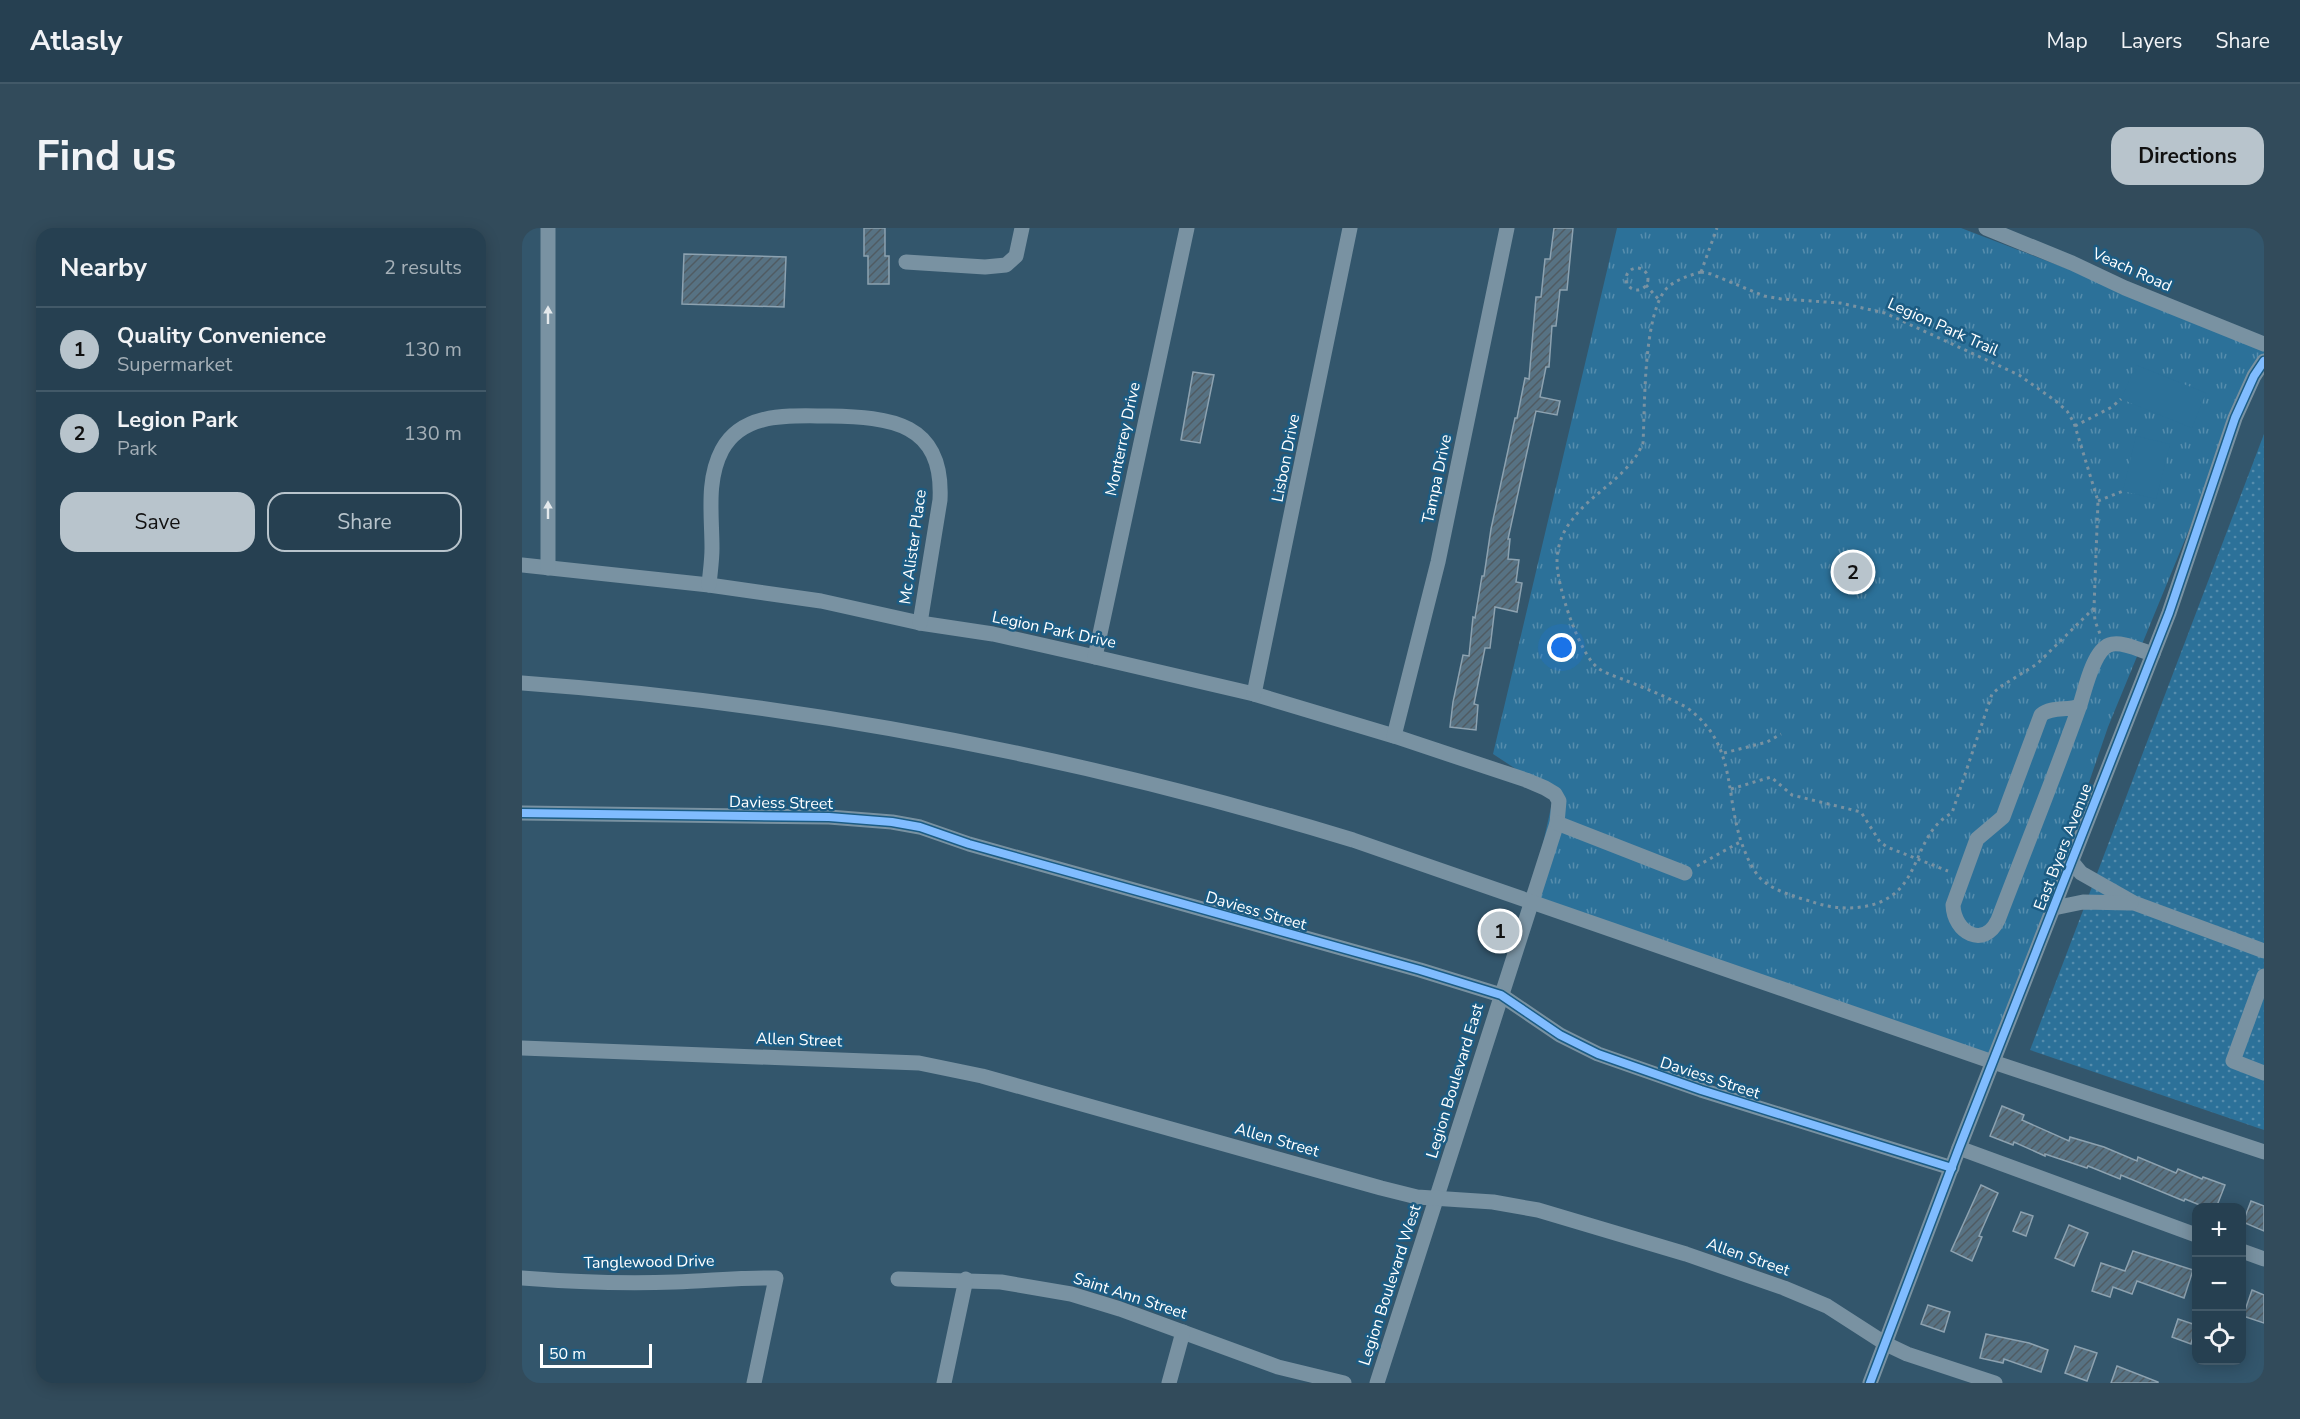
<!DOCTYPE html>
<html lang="en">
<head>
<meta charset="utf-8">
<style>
  body { margin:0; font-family:"Nunito Sans",sans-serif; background:#324b5b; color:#f1f3f6 }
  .controls { position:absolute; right:18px; bottom:18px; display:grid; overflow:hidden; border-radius:12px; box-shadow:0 3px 15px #0003 }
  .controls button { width:54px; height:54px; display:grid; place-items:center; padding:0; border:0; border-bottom:2px solid #425968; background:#264051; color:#f1f3f6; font:30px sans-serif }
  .scale { position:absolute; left:18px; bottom:15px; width:112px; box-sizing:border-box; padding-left:6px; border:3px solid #fff; border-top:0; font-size:16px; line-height:21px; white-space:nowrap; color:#fff; -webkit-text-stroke:4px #1c5c83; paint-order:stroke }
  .you { position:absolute; left:1040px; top:420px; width:21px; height:21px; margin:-15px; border:4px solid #fff; border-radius:50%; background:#1a73e8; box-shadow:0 0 0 9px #1a73e833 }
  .badge { display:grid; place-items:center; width:39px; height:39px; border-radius:50%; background:#b8c4cc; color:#111; font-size:20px; font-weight:700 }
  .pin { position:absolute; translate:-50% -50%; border:3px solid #fff; box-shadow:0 2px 6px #0006 }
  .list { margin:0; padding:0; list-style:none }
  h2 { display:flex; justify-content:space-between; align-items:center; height:78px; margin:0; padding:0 24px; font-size:26px }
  h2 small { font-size:20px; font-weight:400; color:#a4afb7 }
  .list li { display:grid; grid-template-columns:39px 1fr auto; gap:18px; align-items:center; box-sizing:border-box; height:84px; padding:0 24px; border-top:2px solid #425968 }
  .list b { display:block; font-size:22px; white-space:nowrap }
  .list p { margin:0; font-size:20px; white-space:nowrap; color:#a4afb7 }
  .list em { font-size:20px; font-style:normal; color:#a4afb7 }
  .actions { display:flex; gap:12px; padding:18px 24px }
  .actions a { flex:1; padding:14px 0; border:2px solid #b8c4cc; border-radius:18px; text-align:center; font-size:21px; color:#b8c4cc }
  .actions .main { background:#b8c4cc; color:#111 }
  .icon { flex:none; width:33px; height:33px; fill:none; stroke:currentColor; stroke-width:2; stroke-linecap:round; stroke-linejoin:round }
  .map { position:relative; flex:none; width:1742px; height:1155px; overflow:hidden; border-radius:18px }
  header { display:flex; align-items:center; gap:36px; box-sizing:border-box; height:84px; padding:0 30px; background:#264051; border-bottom:2px solid #425968 }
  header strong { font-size:28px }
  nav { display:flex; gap:33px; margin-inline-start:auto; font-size:21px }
  .intro { display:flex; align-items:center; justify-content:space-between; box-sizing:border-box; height:144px; padding:0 36px }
  h1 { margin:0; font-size:42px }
  .button { padding:15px 27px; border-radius:18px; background:#b8c4cc; color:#111; font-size:21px; font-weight:700 }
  main { display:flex; gap:36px; padding:0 36px }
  aside { flex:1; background:#264051; border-radius:18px; box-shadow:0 3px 15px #0003 }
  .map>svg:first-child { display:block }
</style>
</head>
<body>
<header>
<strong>Atlasly</strong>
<nav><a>Map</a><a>Layers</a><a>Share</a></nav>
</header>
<div class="intro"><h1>Find us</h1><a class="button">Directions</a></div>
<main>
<aside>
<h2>Nearby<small>2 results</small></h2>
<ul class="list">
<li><span class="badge">1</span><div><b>Quality Convenience</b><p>Supermarket</p></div><em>130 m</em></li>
<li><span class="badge">2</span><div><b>Legion Park</b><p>Park</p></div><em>130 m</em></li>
</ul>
<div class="actions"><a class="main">Save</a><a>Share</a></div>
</aside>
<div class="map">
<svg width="1742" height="1155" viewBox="0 0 1742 1155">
  <defs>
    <pattern id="grass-dots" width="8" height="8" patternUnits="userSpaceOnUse" patternTransform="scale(1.5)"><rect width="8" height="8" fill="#2c7199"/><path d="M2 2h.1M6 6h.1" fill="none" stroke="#568dad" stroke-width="1.8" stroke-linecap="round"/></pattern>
    <pattern id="park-tufts" width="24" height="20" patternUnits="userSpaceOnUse" patternTransform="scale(1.5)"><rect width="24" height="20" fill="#2c7199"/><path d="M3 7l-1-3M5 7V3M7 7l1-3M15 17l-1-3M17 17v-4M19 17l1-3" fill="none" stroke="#568dad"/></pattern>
    <pattern id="building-hatch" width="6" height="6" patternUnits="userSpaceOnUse" patternTransform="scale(1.5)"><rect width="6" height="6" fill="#577283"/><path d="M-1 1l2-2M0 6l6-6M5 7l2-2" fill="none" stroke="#505b62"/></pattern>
  </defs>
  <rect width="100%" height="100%" fill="#33566c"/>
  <polygon fill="url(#grass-dots)" points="1742,206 1742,902 1508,822"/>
  <polygon fill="url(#park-tufts)" points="1095,0 1439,0 1742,116 1742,137 1713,190 1586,499 1471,834 1008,674 1032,566 971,526"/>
  <g fill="#2c7199">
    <polygon points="1614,137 1684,165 1670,200 1599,171"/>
    <polygon points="1614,208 1648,216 1634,271 1601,263"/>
  </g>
  <g fill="url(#building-hatch)" stroke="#8da2b0" stroke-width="1.5">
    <polygon points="342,0 363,0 363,28 367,28 367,56 346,56 346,28 342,28"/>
    <polygon points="1032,0 1051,0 1045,62 1038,62 1034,98 1030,98 1027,139 1024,139 1018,169 1038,173 1035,187 1014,183 986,311 988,311 986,331 997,332 994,354 1000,355 995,384 973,379 968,420 963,420 952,476 956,477 954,502 928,499 931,474 941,427 947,428 951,389 953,390 960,348 962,348 969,301 993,190 995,190 1003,150 1007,151 1014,69 1019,69 1023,31 1028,31"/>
    <polygon points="162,26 264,29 262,79 160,76"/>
    <polygon points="671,144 692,147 678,215 659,212"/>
    <polygon points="1480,878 1502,887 1500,892 1547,913 1548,909 1582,919 1615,933 1616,929 1654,945 1656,941 1680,951 1681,949 1703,957 1694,980 1685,980 1663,971 1662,973 1599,947 1598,951 1566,938 1565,940 1523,926 1523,928 1492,914 1491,917 1468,908"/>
    <polygon points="1459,957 1476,965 1457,1008 1460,1009 1450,1033 1429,1023"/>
    <polygon points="1729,973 1742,978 1742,1003 1721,994"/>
    <polygon points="1499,984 1511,988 1504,1008 1491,1003"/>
    <polygon points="1547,997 1566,1005 1552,1038 1533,1030"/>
    <polygon points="1611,1023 1671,1042 1662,1070 1615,1053 1610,1066 1591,1059 1588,1069 1570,1063 1579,1035 1603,1043"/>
    <polygon points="1730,1062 1742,1067 1742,1095 1721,1088"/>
    <polygon points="1406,1077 1428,1084 1422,1104 1399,1096"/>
    <polygon points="1656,1091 1674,1097 1669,1116 1650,1109"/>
    <polygon points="1464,1106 1507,1115 1526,1122 1519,1144 1482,1131 1481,1135 1458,1130"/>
    <polygon points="1553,1118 1575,1125 1565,1153 1543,1145"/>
    <polygon points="1595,1138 1636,1154 1636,1155 1589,1155"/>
  </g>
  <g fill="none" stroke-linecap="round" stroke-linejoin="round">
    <g stroke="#7992a2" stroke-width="3" stroke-dasharray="3 4.5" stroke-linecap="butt">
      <circle cx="1115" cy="51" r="11"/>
      <path d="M1179 44 1189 46 1242 68 1259 71 1318 75 1363 85 1497 147 1535 174 1545 183 1552 195 1576 273 1572 380 1515 436 1478 459 1470 466 1430 585C1394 604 1399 651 1366 670 1345 683 1313 682 1291 674 1274 669 1251 663 1238 650 1232 643 1227 634 1224 626 1200 572 1219 518 1164 479 1145 469 1125 461 1105 453 1096 449 1084 446 1076 440 1057 426 1035 358 1035 334 1035 319 1040 304 1050 292 1070 264 1108 248 1121 215 1123 179 1121 85 1145 60 1155 51 1166 48 1179 44Z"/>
      <polyline points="1179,44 1195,0"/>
      <polyline points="1124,57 1137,72"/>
      <polyline points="1553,198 1590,179 1599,171"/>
      <polyline points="1576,273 1601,263"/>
      <polyline points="1572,381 1573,393 1578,406"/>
      <polyline points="1202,525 1245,514 1259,506"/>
      <polyline points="1209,561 1249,549 1270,567 1339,584 1358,614 1365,619 1426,643"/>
      <polyline points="1175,638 1218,614"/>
    </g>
    <g stroke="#7992a2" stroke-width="15">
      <polyline points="1464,0 1550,35 1603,60 1742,116"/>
      <polyline points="384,34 463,39 484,37 494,28 500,0"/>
      <polyline points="0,337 187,357 299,373 398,395 471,406 573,429 732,466 872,508 1004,552 1023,560 1033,566 1037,573 1035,595 855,1155"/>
      <polyline points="26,340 26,0"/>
      <path d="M187 357C188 345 190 333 190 320 190 288 184 252 200 222 221 183 269 188 307 188 368 189 422 194 418 272L398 395"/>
      <polyline points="573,429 665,0"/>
      <path d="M0 455C281 475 562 530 831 612L1471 834 1742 924"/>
      <polyline points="732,466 828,0"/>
      <path d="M1558 478C1545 483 1530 478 1519 487L1481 589 1455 611 1431 677C1432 705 1462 721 1476 692 1503 621 1532 550 1558 477 1563 462 1571 423 1587 417 1599 412 1619 423 1631 426"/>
      <polyline points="872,508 916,334 985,0"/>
      <polyline points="0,585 307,589 370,594 398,599 447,616 898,742 979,767 1038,807 1076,826 1179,862 1430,940"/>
      <polyline points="1035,595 1163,645"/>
      <polyline points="1550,634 1559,645 1612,675 1742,723"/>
      <polyline points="1532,680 1561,674 1609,675"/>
      <polyline points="1742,748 1711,833 1742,845"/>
      <polyline points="0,820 397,835 460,848 859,960 895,969 971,974 1016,982 1164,1026 1262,1060 1305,1078 1364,1116 1385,1126 1473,1155"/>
      <polyline points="1437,920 1674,1007"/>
      <polyline points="1720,1023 1742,1031"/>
      <path d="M0 1050C51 1054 101 1056 153 1054 187 1053 220 1049 254 1050L232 1155"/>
      <polyline points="376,1051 479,1054 549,1066 598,1081 756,1139 822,1155"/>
      <polyline points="422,1155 444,1051"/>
      <polyline points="647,1155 661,1104"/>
      <polyline points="1348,1155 1437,920 1647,385 1713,190 1732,148 1742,133"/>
    </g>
    <g stroke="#1c5c83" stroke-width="11">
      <g id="cycleway">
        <polyline points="0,585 307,589 370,594 398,599 447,616 898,742 979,767 1038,807 1076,826 1179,862 1430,940"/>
        <polyline points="1348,1155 1437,920 1647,385 1713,190 1732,148 1742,133"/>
      </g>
    </g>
    <use href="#cycleway" stroke="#80bcff" stroke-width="8"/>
  </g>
  <defs><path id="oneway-solid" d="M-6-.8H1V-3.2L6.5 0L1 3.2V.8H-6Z" transform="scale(1.5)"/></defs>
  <g fill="#e4e9ec">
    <use href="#oneway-solid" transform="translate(26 87) rotate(-90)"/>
    <use href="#oneway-solid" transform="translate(26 282) rotate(-90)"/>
  </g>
  <g text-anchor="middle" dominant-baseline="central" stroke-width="5" stroke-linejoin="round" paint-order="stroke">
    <g font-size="16" fill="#fff" stroke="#1c5c83">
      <text transform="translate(1610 42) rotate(24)">Veach Road</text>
      <text transform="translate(1421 99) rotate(24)">Legion Park Trail</text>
      <text transform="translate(601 211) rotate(-78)">Monterrey Drive</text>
      <text transform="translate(764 230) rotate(-79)">Lisbon Drive</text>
      <text transform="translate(915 251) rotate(-78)">Tampa Drive</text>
      <text transform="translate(391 319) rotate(-82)">Mc Alister Place</text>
      <text transform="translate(532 402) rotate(12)">Legion Park Drive</text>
      <text transform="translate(259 575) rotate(1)">Daviess Street</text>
      <text transform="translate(1541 619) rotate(-69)">East Byers Avenue</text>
      <text transform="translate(734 683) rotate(16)">Daviess Street</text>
      <text transform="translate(277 812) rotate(2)">Allen Street</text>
      <text transform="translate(1188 850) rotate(18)">Daviess Street</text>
      <text transform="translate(933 853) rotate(-73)">Legion Boulevard East</text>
      <text transform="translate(755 912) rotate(16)">Allen Street</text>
      <text transform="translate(1226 1029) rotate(19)">Allen Street</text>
      <text transform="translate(127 1034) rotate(-1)">Tanglewood Drive</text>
      <text transform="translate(868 1057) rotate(-72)">Legion Boulevard West</text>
      <text transform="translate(608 1068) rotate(18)">Saint Ann Street</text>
    </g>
  </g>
</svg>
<div class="controls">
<button>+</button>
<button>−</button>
<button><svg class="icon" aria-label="locate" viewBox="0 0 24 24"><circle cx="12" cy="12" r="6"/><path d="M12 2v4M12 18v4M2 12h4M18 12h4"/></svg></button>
</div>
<div class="scale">50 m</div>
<div class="you"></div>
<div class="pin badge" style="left:978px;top:703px">1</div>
<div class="pin badge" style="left:1331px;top:344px">2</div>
</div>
</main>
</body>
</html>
